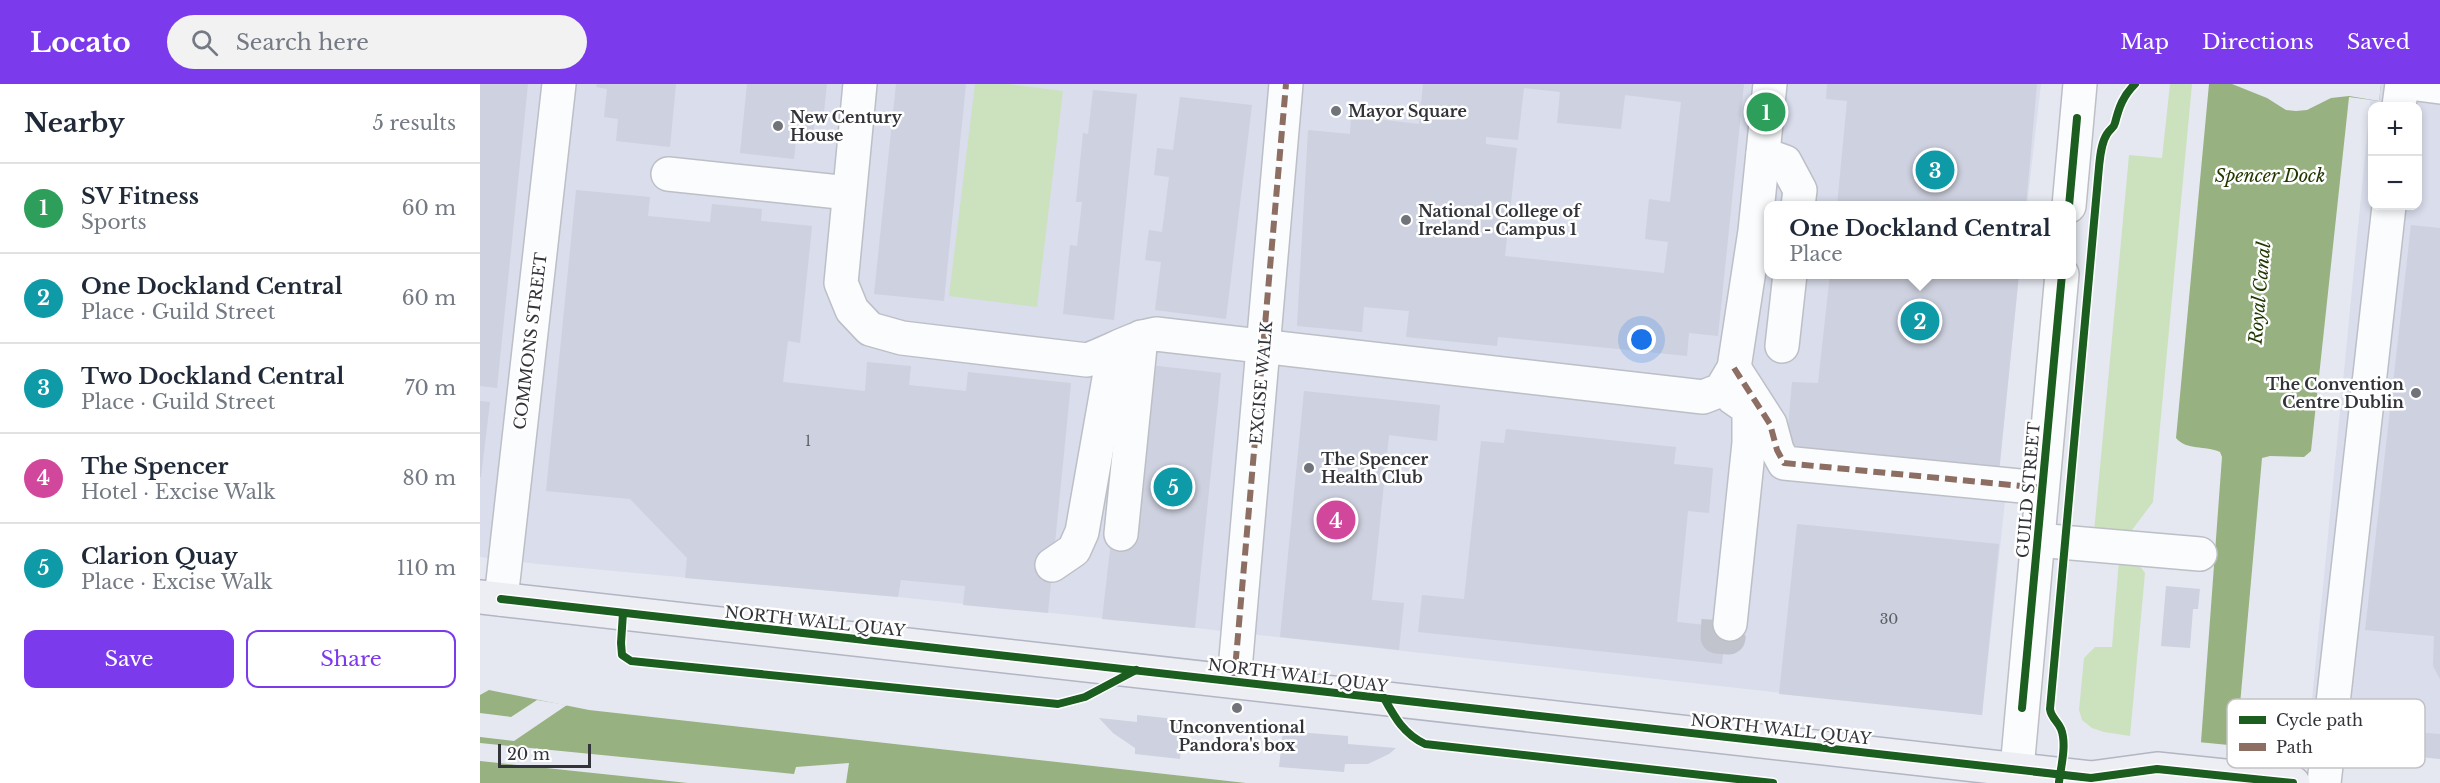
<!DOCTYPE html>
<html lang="en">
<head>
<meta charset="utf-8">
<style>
  body { margin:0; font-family:"Libre Baskerville",serif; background:#f2f2f3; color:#1f2937 }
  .controls { position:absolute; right:18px; top:18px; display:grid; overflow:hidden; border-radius:12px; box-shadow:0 3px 9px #0003 }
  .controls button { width:54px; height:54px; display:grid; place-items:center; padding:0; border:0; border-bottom:2px solid #e0e1e3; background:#fff; color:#1f2937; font:30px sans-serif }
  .scale { position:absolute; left:18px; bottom:15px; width:93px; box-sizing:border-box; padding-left:6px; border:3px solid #33343a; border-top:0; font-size:16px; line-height:21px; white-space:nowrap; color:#33343a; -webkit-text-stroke:4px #fff; paint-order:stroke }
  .you { position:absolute; left:1162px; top:256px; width:21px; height:21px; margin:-15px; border:4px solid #fff; border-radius:50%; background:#1a73e8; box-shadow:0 0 0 9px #1a73e833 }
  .badge { display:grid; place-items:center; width:39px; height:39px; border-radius:50%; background:#7c3aed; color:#fff; font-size:20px; font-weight:700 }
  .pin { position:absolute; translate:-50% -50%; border:3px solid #fff; box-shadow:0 2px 6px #0006 }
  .popup { position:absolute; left:1284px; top:117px; width:312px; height:78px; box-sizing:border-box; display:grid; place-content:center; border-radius:12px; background:#fff; filter:drop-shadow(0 2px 4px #0005); font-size:20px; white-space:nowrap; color:#747a83 }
  .popup b { font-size:22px; color:#1f2937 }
  .popup::after { content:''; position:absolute; left:50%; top:100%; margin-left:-12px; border:12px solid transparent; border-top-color:#fff }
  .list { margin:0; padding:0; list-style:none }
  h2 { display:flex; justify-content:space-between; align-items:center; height:78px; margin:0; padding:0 24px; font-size:26px }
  h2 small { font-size:20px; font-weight:400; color:#747a83 }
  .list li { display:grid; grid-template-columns:39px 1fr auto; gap:18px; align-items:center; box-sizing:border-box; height:90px; padding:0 24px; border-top:2px solid #e0e1e3 }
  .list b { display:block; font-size:22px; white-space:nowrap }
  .list p { margin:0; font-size:20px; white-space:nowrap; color:#747a83 }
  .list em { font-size:20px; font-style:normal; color:#747a83 }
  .actions { display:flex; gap:12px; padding:18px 24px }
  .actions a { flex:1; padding:14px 0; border:2px solid #7c3aed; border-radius:12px; text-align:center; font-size:21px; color:#7c3aed }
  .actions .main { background:#7c3aed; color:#fff }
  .icon { flex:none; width:33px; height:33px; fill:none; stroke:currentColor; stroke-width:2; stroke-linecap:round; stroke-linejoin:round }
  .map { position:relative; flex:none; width:1960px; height:699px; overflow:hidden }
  header { display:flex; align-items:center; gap:36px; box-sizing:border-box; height:84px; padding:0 30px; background:#7c3aed; color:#fff }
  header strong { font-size:28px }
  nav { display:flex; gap:33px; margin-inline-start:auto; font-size:21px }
  .search { width:420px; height:54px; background:#f2f2f3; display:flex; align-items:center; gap:15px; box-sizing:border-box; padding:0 21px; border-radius:33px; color:#747a83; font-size:22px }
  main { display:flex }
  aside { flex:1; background:#fff }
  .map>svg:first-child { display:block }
</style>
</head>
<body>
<header>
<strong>Locato</strong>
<div class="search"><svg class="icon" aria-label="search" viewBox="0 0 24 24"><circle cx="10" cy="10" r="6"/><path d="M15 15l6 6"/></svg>Search here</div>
<nav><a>Map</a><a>Directions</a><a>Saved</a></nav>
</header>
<main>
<aside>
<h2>Nearby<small>5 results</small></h2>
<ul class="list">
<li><span class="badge" style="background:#2e9e5b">1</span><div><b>SV Fitness</b><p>Sports</p></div><em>60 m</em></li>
<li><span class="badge" style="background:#0f9aa8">2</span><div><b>One Dockland Central</b><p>Place · Guild Street</p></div><em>60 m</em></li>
<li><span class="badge" style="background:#0f9aa8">3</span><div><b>Two Dockland Central</b><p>Place · Guild Street</p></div><em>70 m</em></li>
<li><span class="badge" style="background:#d1479c">4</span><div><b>The Spencer</b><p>Hotel · Excise Walk</p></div><em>80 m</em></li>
<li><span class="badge" style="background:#0f9aa8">5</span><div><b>Clarion Quay</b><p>Place · Excise Walk</p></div><em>110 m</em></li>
</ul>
<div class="actions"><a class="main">Save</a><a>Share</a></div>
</aside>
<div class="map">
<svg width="1960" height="699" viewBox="0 0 1960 699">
  <rect width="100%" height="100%" fill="#e5e8f0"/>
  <g fill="#d9ddec" fill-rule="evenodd">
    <polygon points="0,0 1561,0 1547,121 1288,122 1288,190 1539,191 1519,388 1528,389 1502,631 725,545 418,513 58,480 0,473"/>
    <path d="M1892 0H1960V675L1865 665 1866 661 1828 657ZM1892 22H1938V122H1892Z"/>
  </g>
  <g fill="#cce2be">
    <polygon points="495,0 529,0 583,7 557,223 469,212"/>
    <polygon points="1690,0 1712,0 1673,418 1649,450 1614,448 1649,71 1682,74"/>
    <polygon points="1639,475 1656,477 1665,489 1650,652 1624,648 1612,644 1602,636 1599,626 1604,574 1615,563 1632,563"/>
  </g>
  <g fill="#97b181">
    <path d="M1729 0H1901L1899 17 1869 13 1831 367 1824 373 1790 372 1782 374 1753 699H1718L1742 373 1740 368C1725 361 1707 367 1696 354Z"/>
    <polygon points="9,606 109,626 766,699 0,699 0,611"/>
  </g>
  <g fill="#e5e8f0">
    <polygon points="1752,0 1901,0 1899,17 1869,12 1851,14 1827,26 1816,27 1806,26 1787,14"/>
    <polygon points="57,616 87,621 34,657 0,653 0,629 31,633"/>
    <polygon points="1718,658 1759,662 1756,699 1715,699"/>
    <polygon points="0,659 314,690 316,683 369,679 366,699 208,699 0,677"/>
  </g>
  <g fill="#ced1df" fill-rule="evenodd">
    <polygon points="0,0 48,0 17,304 0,302"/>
    <polygon points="117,0 196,0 190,63 136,57 138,35 124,33 127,5 116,3"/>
    <polygon points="267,0 347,0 344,28 336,27 332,57 316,56 314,75 260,69"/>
    <polygon points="416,0 486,0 464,217 394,210"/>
    <path d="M943 0H1264L1238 252 1209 249 1207 272 1018 253 1017 262 926 253 929 227 884 223 882 248 817 242 828 46 870 50 871 32 939 40ZM1044 4 1080 8 1077 39 1141 45 1145 11 1201 18 1190 118 1169 115 1165 155 1188 158 1184 189 1025 172 1037 64 1006 60V53L1038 56Z"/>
    <polygon points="1347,0 1557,0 1546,122 1357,122 1367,17 1346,15"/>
    <polygon points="613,6 657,10 634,236 583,230 590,161 597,162 602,118 596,118 603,49 608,50"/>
    <polygon points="700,13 772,21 746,235 675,226 681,178 665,176 669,146 682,148 689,93 674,91 677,64 693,66"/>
    <polygon points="96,106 170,113 168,132 230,138 232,120 282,125 281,137 332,142 320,259 308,257 303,298 385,307 387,278 431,282 429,301 486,307 488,288 591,299 568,529 483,521 485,502 421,496 418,513 205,494 207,474 150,415 66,407"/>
    <polygon points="1931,141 1960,144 1960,595 1953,582 1954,552 1885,546"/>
    <polygon points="1350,190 1539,190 1519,388 1306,367 1312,298 1338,299"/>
    <polygon points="669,281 741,289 715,544 622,535 632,449"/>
    <polygon points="824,307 960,321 957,357 909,351 892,516 924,519 919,566 800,553"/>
    <polygon points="0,317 10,318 1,393 0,393"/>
    <polygon points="1026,345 1196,363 1194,380 1233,384 1229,429 1208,427 1197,538 1246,543 1242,580 938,548 942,511 984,515 1001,357 1024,359"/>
    <polygon points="1317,440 1519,460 1502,631 1299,610"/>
    <polygon points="1686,502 1720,505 1718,525 1713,525 1710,564 1681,562"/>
    <polygon points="657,631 704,636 700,675 655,670 655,664 633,649 619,634 657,638"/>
    <polygon points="803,647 868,652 868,660 916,664 909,670 888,680 865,680 864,688 799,683"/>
    <polygon points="1933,648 1960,650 1960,675 1931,672"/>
  </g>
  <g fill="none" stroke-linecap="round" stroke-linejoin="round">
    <polyline stroke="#c1c4cc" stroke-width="33" stroke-dasharray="33 16" stroke-linecap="butt" points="1238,536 1237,553 1249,554 1250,540"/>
    <g stroke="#bdbfc6" stroke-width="36">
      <g id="minor">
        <path d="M380 0 361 199 372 226 390 245 422 254 607 276C630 268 652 254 676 250L1223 313 1241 306 1254 284 1275 147 1290 0"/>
        <polyline points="1937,0 1960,3"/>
        <polyline points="1919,22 1922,0"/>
        <polyline points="1283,70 1305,78 1320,106 1318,122"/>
        <polyline points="188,90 369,109"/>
        <polyline points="1589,122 1600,0"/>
        <polyline points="1302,262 1310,190"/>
        <polyline points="1254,284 1290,340 1297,366 1304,379 1562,404"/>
        <polyline points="641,450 661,253"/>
        <polyline points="1557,456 1720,470"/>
        <polyline points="572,481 594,466 602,448 634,266"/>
        <polyline points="21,515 79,0"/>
        <polyline points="1250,540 1269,359 1269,325 1253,314"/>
        <polyline points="754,597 806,0"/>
        <polyline points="1537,685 1582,190"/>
        <polyline points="1844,699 1909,122"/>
      </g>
    </g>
    <g stroke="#b2b5c3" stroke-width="36">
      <polyline id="major" points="0,513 1611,694 1677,685 1813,699"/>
    </g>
    <use href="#minor" stroke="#fbfcfd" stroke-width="33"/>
    <use href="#major" stroke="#edeef4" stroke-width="33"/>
    <g stroke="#8d6e63" stroke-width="6" stroke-dasharray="12 6" stroke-linecap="butt">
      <polyline points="1254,284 1290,340 1297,366 1304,379 1562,404"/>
      <polyline points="754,597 806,0"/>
    </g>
    <g stroke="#fff" stroke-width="11">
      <g id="cycleway">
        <polyline points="1589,122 1597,34"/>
        <polyline points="21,515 1611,694 1677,685 1813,699"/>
        <polyline points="143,529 141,559 142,571 151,577 578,620 605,613 656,586"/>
        <path d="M904 614C915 634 924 650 945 660L1293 699"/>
        <polyline points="1542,624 1582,190"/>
        <path d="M1579 698C1581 682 1587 660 1581 645 1578 637 1571 634 1570 625L1619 83C1620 73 1621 59 1627 50 1630 45 1634 44 1635 39 1639 23 1643 12 1655 0"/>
      </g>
    </g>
    <use href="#cycleway" stroke="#1b5e20" stroke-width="8"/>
  </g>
  <g fill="#71737a" stroke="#fff" stroke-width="2">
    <circle cx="856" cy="27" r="6"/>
    <circle cx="298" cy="42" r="6"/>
    <circle cx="926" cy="136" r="6"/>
    <circle cx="1936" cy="309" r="6"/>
    <circle cx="829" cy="384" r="6"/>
    <circle cx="757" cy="624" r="6"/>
  </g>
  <g text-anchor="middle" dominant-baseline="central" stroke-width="5" stroke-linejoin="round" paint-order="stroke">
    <g font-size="14" fill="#5c5e66">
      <text x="328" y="357">1</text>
      <text x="1409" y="535">30</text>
    </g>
    <g font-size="16" font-weight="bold" fill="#33343a" stroke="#fff" text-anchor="start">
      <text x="868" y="27">Mayor Square</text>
      <text x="310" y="33">New Century<tspan x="310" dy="18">House</tspan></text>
      <text x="938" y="127">National College of<tspan x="938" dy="18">Ireland - Campus 1</tspan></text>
      <text x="1924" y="300" text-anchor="end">The Convention<tspan x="1924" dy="18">Centre Dublin</tspan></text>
      <text x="841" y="375">The Spencer<tspan x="841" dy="18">Health Club</tspan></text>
      <text x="757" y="643" text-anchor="middle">Unconventional<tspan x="757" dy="18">Pandora's box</tspan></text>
    </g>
    <g font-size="16" fill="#33343a" stroke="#fff">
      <text transform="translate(50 257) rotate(-83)">COMMONS STREET</text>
      <text transform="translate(781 299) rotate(-85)">EXCISE WALK</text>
      <text transform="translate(1548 406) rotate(-85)">GUILD STREET</text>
      <text transform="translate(335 537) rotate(6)">NORTH WALL QUAY</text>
      <text transform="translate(818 591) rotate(7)">NORTH WALL QUAY</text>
      <text transform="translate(1301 645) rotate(6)">NORTH WALL QUAY</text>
    </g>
    <g font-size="18" font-style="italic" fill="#213801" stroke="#fff">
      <text x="1790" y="92">Spencer Dock</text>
      <text transform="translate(1780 209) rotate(-85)">Royal Canal</text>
    </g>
  </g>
  <rect x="1747" y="615" width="198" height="69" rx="9" fill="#fff" stroke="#c2c2c4" stroke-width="1.5"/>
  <rect x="1759" y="632" width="27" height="8" fill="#1b5e20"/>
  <rect x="1759" y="659" width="27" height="8" fill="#8d6e63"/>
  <g font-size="16" fill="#33343a">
    <text x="1796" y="642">Cycle path</text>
    <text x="1796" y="669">Path</text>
  </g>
</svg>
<div class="controls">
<button>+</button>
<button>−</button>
</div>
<div class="scale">20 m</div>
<div class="you"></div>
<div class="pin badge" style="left:1286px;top:28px;background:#2e9e5b">1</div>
<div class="pin badge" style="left:1440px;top:237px;background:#0f9aa8">2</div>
<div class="popup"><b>One Dockland Central</b>Place</div>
<div class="pin badge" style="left:1455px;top:86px;background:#0f9aa8">3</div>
<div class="pin badge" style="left:856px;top:436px;background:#d1479c">4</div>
<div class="pin badge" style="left:693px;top:403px;background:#0f9aa8">5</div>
</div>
</main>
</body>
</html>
